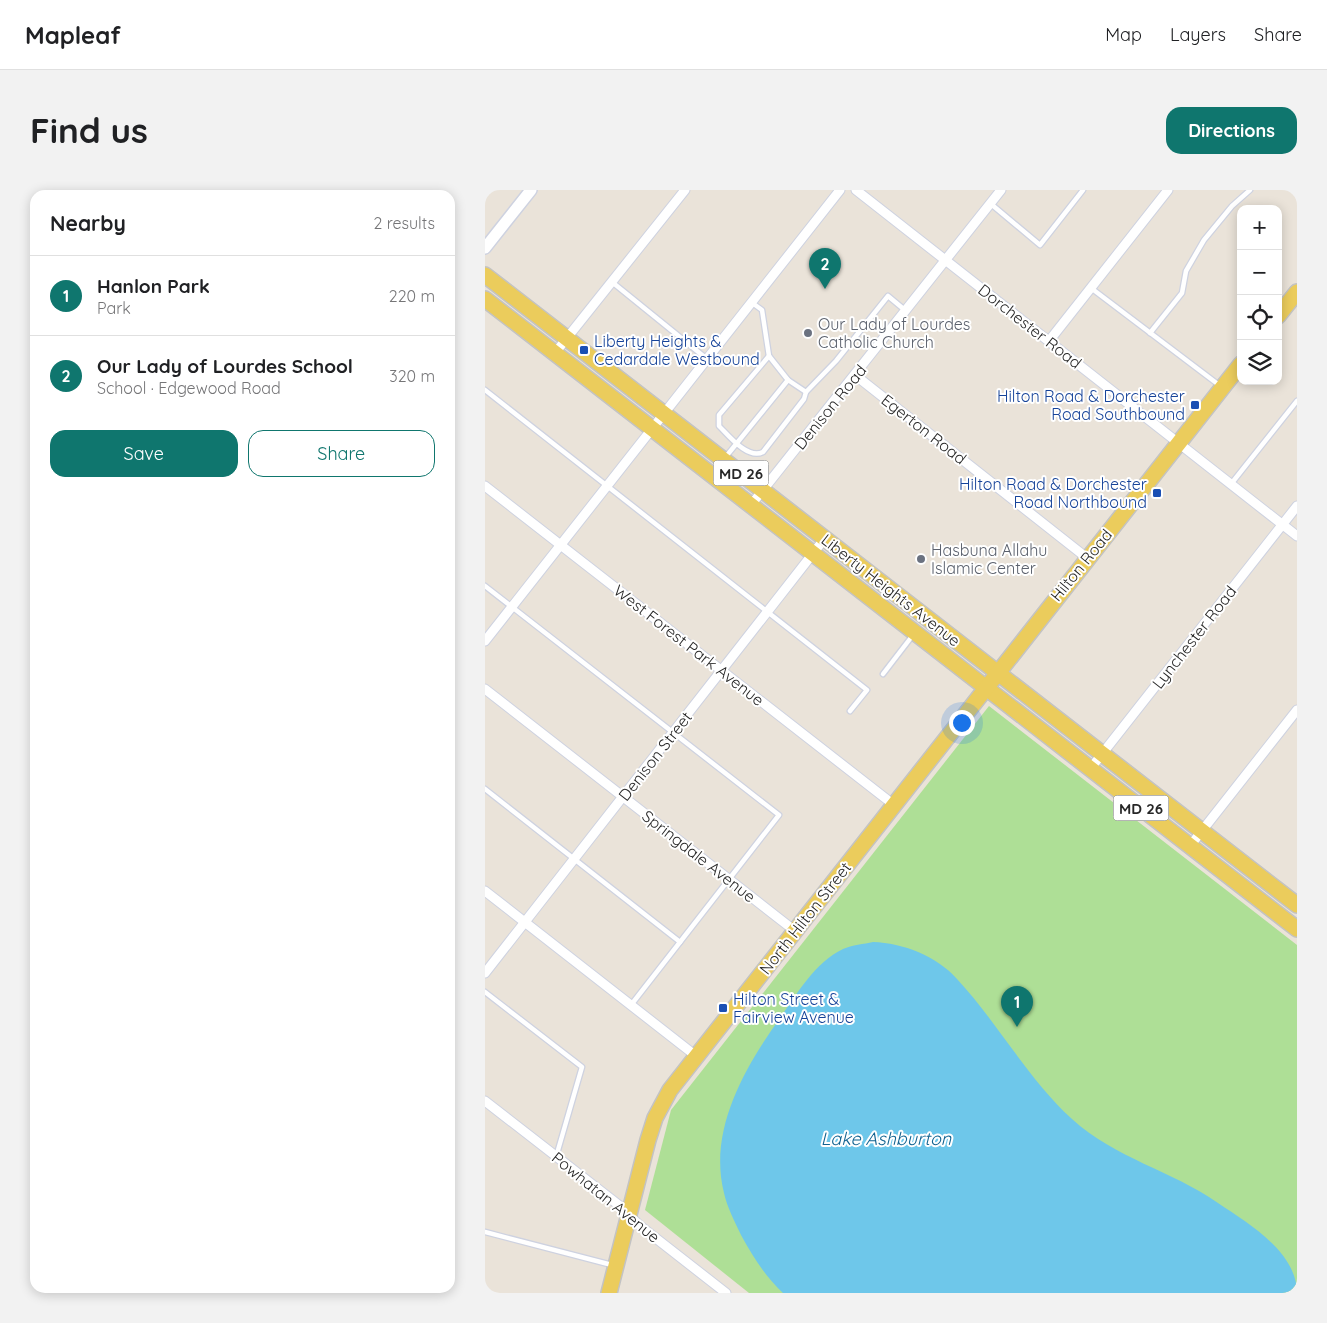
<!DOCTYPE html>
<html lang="en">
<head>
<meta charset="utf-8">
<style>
  body { margin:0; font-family:Quicksand,sans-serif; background:#f2f2f2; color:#202124 }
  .controls { position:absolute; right:15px; top:15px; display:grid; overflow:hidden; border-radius:10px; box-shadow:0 2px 12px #0003 }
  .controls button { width:45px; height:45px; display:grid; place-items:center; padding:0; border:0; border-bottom:1px solid #e0e0e0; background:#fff; color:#202124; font:25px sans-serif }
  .you { position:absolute; left:476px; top:532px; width:18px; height:18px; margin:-12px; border:4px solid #fff; border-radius:50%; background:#1a73e8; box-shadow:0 0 0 8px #1a73e833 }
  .badge { display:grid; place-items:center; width:32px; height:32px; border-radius:50%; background:#0f766e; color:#fff; font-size:16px; font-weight:700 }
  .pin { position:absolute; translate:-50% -41px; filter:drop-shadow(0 1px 2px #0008) }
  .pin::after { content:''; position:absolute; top:26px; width:18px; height:15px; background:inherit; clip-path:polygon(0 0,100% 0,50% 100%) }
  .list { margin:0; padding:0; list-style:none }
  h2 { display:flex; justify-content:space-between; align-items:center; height:65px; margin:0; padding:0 20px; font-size:21px }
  h2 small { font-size:16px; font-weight:400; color:#757577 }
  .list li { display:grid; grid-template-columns:32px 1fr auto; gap:15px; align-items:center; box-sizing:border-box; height:80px; padding:0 20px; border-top:1px solid #e0e0e0 }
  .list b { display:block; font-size:19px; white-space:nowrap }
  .list p { margin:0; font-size:16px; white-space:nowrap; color:#757577 }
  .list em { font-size:16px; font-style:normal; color:#757577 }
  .actions { display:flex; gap:10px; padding:15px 20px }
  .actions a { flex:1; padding:11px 0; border:1px solid #0f766e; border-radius:15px; text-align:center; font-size:18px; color:#0f766e }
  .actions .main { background:#0f766e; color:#fff }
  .icon { flex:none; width:28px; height:28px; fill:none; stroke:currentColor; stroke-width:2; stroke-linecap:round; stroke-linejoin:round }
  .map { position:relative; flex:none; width:812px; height:1103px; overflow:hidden; border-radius:15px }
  header { display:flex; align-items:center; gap:30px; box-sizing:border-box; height:70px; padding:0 25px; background:#fff; border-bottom:1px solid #e0e0e0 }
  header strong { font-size:24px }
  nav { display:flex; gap:28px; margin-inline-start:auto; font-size:18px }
  .intro { display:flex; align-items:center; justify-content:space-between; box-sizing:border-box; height:120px; padding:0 30px }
  h1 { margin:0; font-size:35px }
  .button { padding:12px 22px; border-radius:15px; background:#0f766e; color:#fff; font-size:18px; font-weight:700 }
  main { display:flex; gap:30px; padding:0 30px }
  aside { flex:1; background:#fff; border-radius:15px; box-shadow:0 2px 12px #0003 }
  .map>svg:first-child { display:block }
</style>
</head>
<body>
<header>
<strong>Mapleaf</strong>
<nav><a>Map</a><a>Layers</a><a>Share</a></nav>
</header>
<div class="intro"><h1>Find us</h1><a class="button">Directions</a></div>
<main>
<aside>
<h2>Nearby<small>2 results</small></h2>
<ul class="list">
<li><span class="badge">1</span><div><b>Hanlon Park</b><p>Park</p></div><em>220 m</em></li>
<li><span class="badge">2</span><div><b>Our Lady of Lourdes School</b><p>School · Edgewood Road</p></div><em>320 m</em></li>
</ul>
<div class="actions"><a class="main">Save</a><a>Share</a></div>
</aside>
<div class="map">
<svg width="812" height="1103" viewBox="0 0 812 1103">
  <rect width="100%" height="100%" fill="#eae3d9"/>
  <polygon fill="#aedf96" points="504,516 812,755 812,1103 264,1103 160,1020 186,920"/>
  <path fill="#6ec7ea" d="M388 752C418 753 452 766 472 789 513 833 542 888 587 929 631 969 686 980 733 1013 763 1033 812 1062 812 1103H298C280 1086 268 1067 256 1045 250 1032 242 1017 239 1003 223 940 260 877 295 828 312 804 330 772 358 759 367 755 379 754 388 752Z"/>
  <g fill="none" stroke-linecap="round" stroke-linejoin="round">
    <g stroke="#ced2e0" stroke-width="7">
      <g id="service">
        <polyline points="506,14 555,55 598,0"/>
        <polyline points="127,92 222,169"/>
        <polyline points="606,98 734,195"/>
        <polyline points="266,112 277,120 284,166 303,190 321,202 351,171 403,106 421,121"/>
        <polyline points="665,143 697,103 701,81 719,50 747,16 765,0"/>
        <path d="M284 166 234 225V236C244 246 263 270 278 262L319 209 321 202"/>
        <polyline points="0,200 382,500 365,521"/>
        <polyline points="239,269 303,190"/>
        <polyline points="746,294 812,211"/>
        <polyline points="0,396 294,625 146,815"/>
        <polyline points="398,484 428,445"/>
        <polyline points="0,599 195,752"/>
        <polyline points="0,802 97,877 71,967"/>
        <polyline points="0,1042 127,1075"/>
      </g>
    </g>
    <g stroke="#ced2e0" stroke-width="11">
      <g id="minor">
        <polyline points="371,0 812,346"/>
        <polyline points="564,151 683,0"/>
        <polyline points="70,163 200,0"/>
        <polyline points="370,185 602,368"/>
        <polyline points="0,296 409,615"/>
        <polyline points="266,315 516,0"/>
        <polyline points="0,451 355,0"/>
        <polyline points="0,499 310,741"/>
        <polyline points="606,578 812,316"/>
        <polyline points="705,656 812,520"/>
        <polyline points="0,701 211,866"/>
        <polyline points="0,783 340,348"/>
        <polyline points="0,911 135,1016 154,1035 241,1103"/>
      </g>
    </g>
    <g stroke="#ced2e0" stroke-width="14">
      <polyline id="tertiary" points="0,58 46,0"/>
    </g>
    <g stroke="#c3c3c3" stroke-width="18">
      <g id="primary">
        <polyline points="0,85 812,715"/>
        <polyline points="0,109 812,739"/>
        <polyline points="793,126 812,102"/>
        <polyline points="124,1103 163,950 170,928 185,900 756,174"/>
      </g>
    </g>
    <use href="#service" stroke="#fff" stroke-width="4.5"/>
    <use href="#minor" stroke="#fff" stroke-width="9"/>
    <use href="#tertiary" stroke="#fff" stroke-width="11"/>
    <use href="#primary" stroke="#ebcc5c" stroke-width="15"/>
  </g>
  <g fill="#6b7280" stroke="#fff" stroke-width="2">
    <circle cx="323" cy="143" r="5"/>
    <circle cx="436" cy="369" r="5"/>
  </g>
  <g fill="#1a4fb4" stroke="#fff" stroke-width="2">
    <rect x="94" y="155" width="10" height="10" rx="2.5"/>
    <rect x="705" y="210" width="10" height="10" rx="2.5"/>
    <rect x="667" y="298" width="10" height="10" rx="2.5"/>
    <rect x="233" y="813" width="10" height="10" rx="2.5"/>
  </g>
  <g text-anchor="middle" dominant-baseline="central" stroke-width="4" stroke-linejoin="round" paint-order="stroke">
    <g fill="#fff" stroke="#686868" stroke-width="1">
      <rect x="228.5" y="270.5" width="55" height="25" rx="4"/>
      <rect x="628.5" y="605.5" width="55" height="25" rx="4"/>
    </g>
    <g font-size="15" font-weight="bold" fill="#272727">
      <text x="256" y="283">MD 26</text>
      <text x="656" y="618">MD 26</text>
    </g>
    <g font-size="16" fill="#5b616d" stroke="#fff" text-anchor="start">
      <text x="333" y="134">Our Lady of Lourdes<tspan x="333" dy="18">Catholic Church</tspan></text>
      <text x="446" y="360">Hasbuna Allahu<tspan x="446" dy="18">Islamic Center</tspan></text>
    </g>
    <g font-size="16" fill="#272727" stroke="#fff">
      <text transform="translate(545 136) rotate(38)">Dorchester Road</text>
      <text transform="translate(345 217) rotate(-51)">Denison Road</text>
      <text transform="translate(439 239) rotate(38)">Egerton Road</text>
      <text transform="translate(596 375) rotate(-51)">Hilton Road</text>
      <text transform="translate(406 400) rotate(38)">Liberty Heights Avenue</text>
      <text transform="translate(709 447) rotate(-52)">Lynchester Road</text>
      <text transform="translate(204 455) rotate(38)">West Forest Park Avenue</text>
      <text transform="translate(170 566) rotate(-52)">Denison Street</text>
      <text transform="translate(214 666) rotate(38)">Springdale Avenue</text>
      <text transform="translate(320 728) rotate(-52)">North Hilton Street</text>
      <text transform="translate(121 1007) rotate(39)">Powhatan Avenue</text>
    </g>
    <g font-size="16" fill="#164399" stroke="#fff" text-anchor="start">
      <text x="109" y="151">Liberty Heights &amp;<tspan x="109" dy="18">Cedardale Westbound</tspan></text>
      <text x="700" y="206" text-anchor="end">Hilton Road &amp; Dorchester<tspan x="700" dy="18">Road Southbound</tspan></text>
      <text x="662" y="294" text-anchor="end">Hilton Road &amp; Dorchester<tspan x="662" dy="18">Road Northbound</tspan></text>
      <text x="248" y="809">Hilton Street &amp;<tspan x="248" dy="18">Fairview Avenue</tspan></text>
    </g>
    <g font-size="18" font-style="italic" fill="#116391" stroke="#fff">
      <text x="401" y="948">Lake Ashburton</text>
    </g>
  </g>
</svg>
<div class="controls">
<button>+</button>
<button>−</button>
<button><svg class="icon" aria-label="locate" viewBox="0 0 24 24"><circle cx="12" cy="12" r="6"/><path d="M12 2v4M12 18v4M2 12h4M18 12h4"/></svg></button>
<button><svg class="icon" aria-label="layers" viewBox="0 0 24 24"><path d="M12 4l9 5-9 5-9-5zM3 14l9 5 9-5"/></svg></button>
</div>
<div class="you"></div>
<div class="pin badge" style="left:532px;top:837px">1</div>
<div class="pin badge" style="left:340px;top:99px">2</div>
</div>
</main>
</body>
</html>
